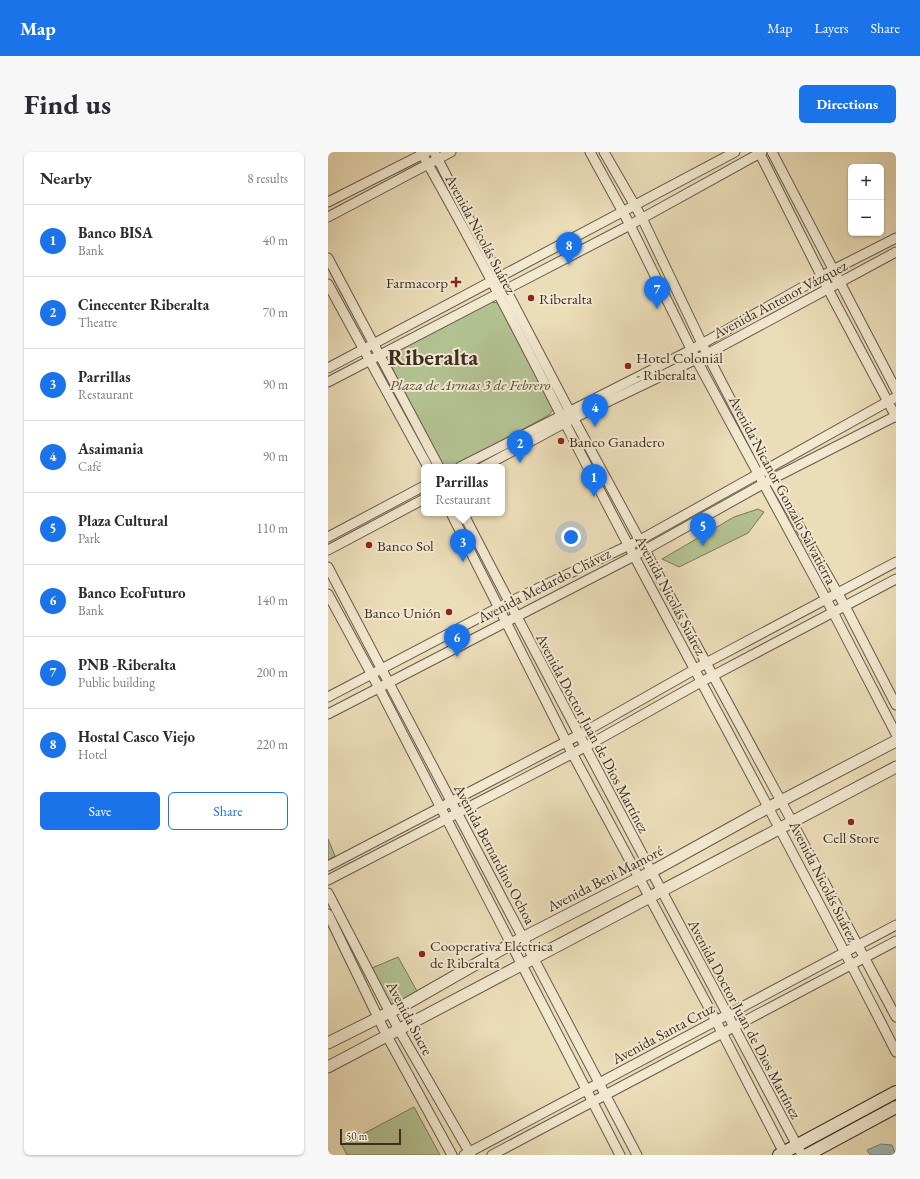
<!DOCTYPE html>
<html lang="en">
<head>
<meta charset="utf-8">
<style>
  body { margin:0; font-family:"EB Garamond",serif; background:#f7f7f7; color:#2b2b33 }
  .controls { position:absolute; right:12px; top:12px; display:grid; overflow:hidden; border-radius:6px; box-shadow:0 1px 3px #0004 }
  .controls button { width:36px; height:36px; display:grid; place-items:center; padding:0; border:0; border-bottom:1px solid #e1e1e2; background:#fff; color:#2b2b33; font:20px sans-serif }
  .scale { position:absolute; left:12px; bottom:10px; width:61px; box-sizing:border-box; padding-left:4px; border:2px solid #3f2d25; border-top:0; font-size:11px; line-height:14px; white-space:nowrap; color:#3f2d25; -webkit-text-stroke:3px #f2e9d1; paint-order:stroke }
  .you { position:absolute; left:243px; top:385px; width:14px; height:14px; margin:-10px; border:3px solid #fff; border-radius:50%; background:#1a73e8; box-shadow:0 0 0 6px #1a73e833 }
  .badge { display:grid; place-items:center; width:26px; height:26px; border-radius:50%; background:#1a73e8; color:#fff; font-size:13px; font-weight:700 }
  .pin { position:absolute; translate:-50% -33px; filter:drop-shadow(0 1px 2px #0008) }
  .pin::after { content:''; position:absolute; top:21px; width:14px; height:12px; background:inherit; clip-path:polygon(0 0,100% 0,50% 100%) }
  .popup { position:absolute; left:93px; top:312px; width:84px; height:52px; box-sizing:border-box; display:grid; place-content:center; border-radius:6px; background:#fff; filter:drop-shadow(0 1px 3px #0005); font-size:13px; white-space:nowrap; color:#7c7c81 }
  .popup b { font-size:15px; color:#2b2b33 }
  .popup::after { content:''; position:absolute; left:50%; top:100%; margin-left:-8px; border:8px solid transparent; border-top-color:#fff }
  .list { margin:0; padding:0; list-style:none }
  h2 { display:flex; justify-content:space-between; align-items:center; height:52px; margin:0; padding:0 16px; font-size:17px }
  h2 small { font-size:13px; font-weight:400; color:#7c7c81 }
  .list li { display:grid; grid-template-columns:26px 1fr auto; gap:12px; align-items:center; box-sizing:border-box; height:72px; padding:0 16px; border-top:1px solid #e1e1e2 }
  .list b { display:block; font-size:15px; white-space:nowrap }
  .list p { margin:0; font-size:13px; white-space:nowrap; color:#7c7c81 }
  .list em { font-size:13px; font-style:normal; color:#7c7c81 }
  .actions { display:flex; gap:8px; padding:12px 16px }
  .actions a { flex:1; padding:9px 0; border:1px solid #1a73e8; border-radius:6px; text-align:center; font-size:14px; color:#1a73e8 }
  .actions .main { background:#1a73e8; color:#fff }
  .map { position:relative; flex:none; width:568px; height:1003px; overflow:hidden; border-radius:6px }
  header { display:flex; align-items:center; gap:24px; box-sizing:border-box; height:56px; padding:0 20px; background:#1a73e8; color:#fff }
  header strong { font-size:19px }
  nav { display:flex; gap:22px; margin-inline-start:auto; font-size:14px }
  .intro { display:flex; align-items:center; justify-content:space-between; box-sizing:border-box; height:96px; padding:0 24px }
  h1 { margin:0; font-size:28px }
  .button { padding:10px 18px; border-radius:6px; background:#1a73e8; color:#fff; font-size:14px; font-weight:700 }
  main { display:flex; gap:24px; padding:0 24px }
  aside { flex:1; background:#fff; border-radius:6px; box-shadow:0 1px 3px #0004 }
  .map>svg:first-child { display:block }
</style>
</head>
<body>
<header>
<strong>Map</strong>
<nav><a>Map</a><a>Layers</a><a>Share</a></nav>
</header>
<div class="intro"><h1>Find us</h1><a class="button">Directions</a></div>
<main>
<aside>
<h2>Nearby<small>8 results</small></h2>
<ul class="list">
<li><span class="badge">1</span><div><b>Banco BISA</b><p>Bank</p></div><em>40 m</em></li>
<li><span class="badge">2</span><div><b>Cinecenter Riberalta</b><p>Theatre</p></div><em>70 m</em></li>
<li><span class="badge">3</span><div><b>Parrillas</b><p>Restaurant</p></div><em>90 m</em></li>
<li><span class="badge">4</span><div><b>Asaimania</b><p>Café</p></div><em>90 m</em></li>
<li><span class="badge">5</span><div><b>Plaza Cultural</b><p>Park</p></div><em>110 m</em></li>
<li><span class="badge">6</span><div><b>Banco EcoFuturo</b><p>Bank</p></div><em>140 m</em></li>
<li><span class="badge">7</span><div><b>PNB -Riberalta</b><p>Public building</p></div><em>200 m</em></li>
<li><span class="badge">8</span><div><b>Hostal Casco Viejo</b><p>Hotel</p></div><em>220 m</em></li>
</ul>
<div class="actions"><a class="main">Save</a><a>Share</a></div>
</aside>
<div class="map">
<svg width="568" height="1003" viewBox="0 0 568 1003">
  <rect width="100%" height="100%" fill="#ebddb8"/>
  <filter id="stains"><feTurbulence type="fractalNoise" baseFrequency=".005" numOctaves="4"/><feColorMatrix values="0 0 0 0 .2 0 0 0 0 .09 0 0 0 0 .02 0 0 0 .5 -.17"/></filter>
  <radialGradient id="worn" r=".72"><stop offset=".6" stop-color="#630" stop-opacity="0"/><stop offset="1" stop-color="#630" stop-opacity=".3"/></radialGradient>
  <g fill="#b3c292" stroke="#79785c">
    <polygon points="160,150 170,151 224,252 225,258 221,263 126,315 115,315 60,208 65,201"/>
    <polygon points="430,357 436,360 420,381 351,415 334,407 406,365"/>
    <polygon points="0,687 7,704 0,708"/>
    <polygon points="70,805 90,841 63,855 44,816"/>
    <polygon points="86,955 112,1003 19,1003 14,993"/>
  </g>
  <polygon fill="#9cbab9" stroke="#77827e" points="553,992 564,993 568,1003 542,1003 539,998"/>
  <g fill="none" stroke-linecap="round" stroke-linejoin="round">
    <g stroke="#6a594a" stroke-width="11">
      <g id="minor">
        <path d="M93 0C168 131 234 268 305 402 393 568 483 732 568 900"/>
        <polyline points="106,0 241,258 453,649 568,865"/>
        <polyline points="262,0 302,73 368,207 505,460 568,582"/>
        <polyline points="276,0 314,66 379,202 438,316 517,454 568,553"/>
        <polyline points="431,0 500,137 568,265"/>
        <polyline points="444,0 568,238"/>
        <polyline points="0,50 99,0"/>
        <polyline points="0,65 123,0"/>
        <polyline points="0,106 111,315"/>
        <polyline points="0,132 100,315"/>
        <polyline points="0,216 407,0"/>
        <polyline points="0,230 302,73 434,0"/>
        <polyline points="132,315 363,198 505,118 568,86"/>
        <polyline points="155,315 246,266 379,202 568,100"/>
        <polyline points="123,361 244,601 388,869 457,1003"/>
        <path d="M135 361C246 576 361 789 474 1003"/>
        <polyline points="0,385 96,334"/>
        <polyline points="0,398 96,347"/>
        <polyline points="0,415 309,1003"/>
        <polyline points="0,442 50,534 292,1003"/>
        <polyline points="0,545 181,450 312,388 568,245"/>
        <polyline points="0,562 306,404 444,327 568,264"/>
        <polyline points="0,714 251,583 378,511 568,410"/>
        <polyline points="0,728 257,595 373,530 568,427"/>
        <polyline points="0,741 71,878 143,1003"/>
        <polyline points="0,762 59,884 124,1003"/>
        <polyline points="136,1003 568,773"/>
        <polyline points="164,1003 568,789"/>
      </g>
    </g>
    <g stroke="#6a594a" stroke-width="13">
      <g id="tertiary">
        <polyline points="0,891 78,852 183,792 323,720 426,663 568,589"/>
        <polyline points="0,915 568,615"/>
      </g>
    </g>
    <g stroke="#3f2d25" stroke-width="14">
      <g id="secondary">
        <polyline points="451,1003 568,940"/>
        <polyline points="479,1003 568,955"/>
      </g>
    </g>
    <use href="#minor" stroke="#f2e9d1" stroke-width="9"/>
    <use href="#tertiary" stroke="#f2e9d1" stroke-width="11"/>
    <use href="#secondary" stroke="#f2e9d1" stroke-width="12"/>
  </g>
  <g fill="#8f2418" stroke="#f2e9d1" stroke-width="1.5">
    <path d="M126 124h4v4h4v4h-4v4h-4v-4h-4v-4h4z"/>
    <circle cx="203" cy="146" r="4"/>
    <circle cx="300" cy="214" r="4"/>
    <circle cx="233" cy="289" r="4"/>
    <circle cx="41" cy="393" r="4"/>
    <circle cx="121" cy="460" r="4"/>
    <circle cx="523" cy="670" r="4"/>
    <circle cx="94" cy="802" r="4"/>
  </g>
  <g text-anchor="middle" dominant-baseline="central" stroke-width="4" stroke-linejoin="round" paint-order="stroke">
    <g font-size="15" fill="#3f2d25" stroke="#f2e9d1">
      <text transform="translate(153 82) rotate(62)">Avenida Nicolás Suárez</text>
      <text transform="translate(452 147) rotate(-28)">Avenida Antenor Vázquez</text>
      <text transform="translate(455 338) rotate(62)">Avenida Nicanor Gonzalo Salvatierra</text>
      <text transform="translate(216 433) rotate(-27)">Avenida Medardo Chávez</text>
      <text transform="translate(343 443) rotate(62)">Avenida Nicolás Suárez</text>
      <text transform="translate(265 581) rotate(62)">Avenida Doctor Juan de Dios Martínez</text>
      <text transform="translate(167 702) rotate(62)">Avenida Bernardino Ochoa</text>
      <text transform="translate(277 726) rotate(-27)">Avenida Beni Mamoré</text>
      <text transform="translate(496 729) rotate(63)">Avenida Nicolás Suárez</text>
      <text transform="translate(82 866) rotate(62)">Avenida Sucre</text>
      <text transform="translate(417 867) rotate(62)">Avenida Doctor Juan de Dios Martínez</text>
      <text transform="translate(335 881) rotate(-28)">Avenida Santa Cruz</text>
    </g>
    <g font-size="15" fill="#3f2d25" stroke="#f2e9d1" text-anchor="start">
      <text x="120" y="130" text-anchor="end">Farmacorp</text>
      <text x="211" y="146">Riberalta</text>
      <text x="308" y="205">Hotel Colonial<tspan x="308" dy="17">- Riberalta</tspan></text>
      <text x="241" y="289">Banco Ganadero</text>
      <text x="49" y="393">Banco Sol</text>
      <text x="113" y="460" text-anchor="end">Banco Unión</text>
      <text x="523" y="685" text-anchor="middle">Cell Store</text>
      <text x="102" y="793">Cooperativa Eléctrica<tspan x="102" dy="17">de Riberalta</tspan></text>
    </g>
    <g font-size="15" font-style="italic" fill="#564b3b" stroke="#f2e9d1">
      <text x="142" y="232">Plaza de Armas 3 de Febrero</text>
    </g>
    <g font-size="23" font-weight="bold" fill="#3f2d25" stroke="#f2e9d1">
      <text x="105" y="205">Riberalta</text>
    </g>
  </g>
  <rect width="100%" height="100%" filter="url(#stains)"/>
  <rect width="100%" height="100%" fill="url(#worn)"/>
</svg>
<div class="controls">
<button>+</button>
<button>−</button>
</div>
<div class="scale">50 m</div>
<div class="you"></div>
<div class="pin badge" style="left:266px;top:345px">1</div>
<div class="pin badge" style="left:192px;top:311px">2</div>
<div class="pin badge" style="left:135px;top:410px">3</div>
<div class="popup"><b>Parrillas</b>Restaurant</div>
<div class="pin badge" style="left:267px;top:275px">4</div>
<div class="pin badge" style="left:375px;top:394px">5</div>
<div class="pin badge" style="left:129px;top:505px">6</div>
<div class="pin badge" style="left:329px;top:157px">7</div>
<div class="pin badge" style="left:241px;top:113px">8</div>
</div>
</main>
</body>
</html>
